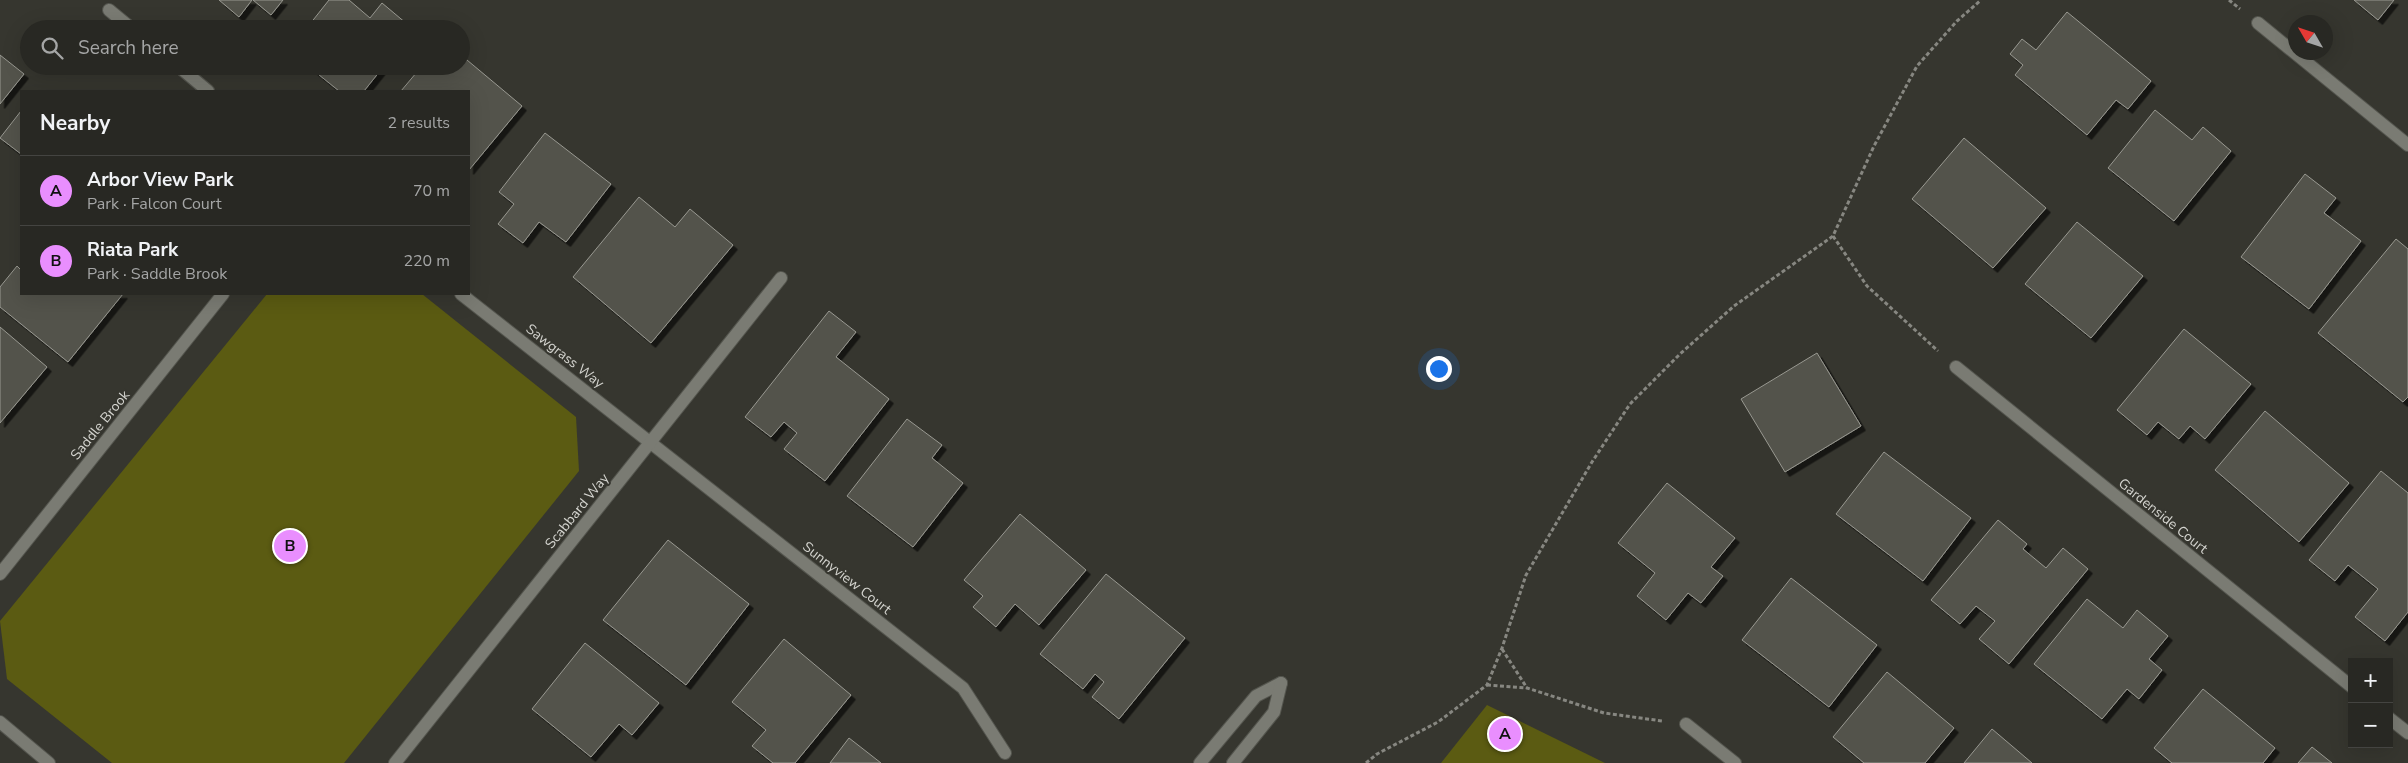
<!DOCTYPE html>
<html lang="en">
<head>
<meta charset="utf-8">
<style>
  body { margin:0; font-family:"Nunito Sans",sans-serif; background:#343430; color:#f1f3f6 }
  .controls { position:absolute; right:15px; bottom:15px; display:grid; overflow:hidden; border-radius:0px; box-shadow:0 5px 20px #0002 }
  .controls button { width:45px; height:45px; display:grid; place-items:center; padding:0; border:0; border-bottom:1px solid #444441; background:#282823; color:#f1f3f6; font:25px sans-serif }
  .compass { position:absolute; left:2288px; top:15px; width:45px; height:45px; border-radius:50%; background:#282823; box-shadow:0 5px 20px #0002; rotate:309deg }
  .you { position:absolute; left:1438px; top:368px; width:18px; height:18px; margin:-12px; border:4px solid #fff; border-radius:50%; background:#1a73e8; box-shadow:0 0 0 8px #1a73e833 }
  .badge { display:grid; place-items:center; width:32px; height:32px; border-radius:50%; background:#e98efe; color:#111; font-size:16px; font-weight:700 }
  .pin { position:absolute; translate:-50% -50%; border:2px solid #fff; box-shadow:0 1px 5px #0006 }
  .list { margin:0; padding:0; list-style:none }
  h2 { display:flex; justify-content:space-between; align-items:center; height:65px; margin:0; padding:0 20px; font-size:21px }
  h2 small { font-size:16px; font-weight:400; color:#a5a6a6 }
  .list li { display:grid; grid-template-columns:32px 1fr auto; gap:15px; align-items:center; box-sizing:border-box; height:70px; padding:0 20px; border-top:1px solid #444441 }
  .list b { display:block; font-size:19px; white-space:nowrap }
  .list p { margin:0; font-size:16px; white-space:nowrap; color:#a5a6a6 }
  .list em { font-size:16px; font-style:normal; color:#a5a6a6 }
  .icon { flex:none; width:28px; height:28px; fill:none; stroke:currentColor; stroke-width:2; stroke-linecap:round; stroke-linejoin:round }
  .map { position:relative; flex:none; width:2408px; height:763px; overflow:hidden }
  .search { position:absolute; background:#282823; box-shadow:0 5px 20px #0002; left:20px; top:20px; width:450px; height:55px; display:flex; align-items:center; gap:12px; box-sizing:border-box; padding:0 18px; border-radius:28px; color:#a5a6a6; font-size:19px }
  .panel { position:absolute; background:#282823; box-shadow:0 5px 20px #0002; left:20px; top:90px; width:450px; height:205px; border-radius:0px }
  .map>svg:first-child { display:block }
</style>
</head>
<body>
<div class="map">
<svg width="2408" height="763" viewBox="0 0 2408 763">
  <defs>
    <filter id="shadow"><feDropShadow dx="4.5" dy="4.5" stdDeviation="0" flood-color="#0009"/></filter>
  </defs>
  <rect width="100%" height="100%" fill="#36362f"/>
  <g fill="#5b5b12">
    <polygon points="267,294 422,294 576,417 579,471 344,763 112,763 7,679 0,621"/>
    <polygon points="1487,705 1605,763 1441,763"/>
  </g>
  <g fill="#52524b" stroke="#999991" filter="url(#shadow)">
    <polygon points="219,0 252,0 239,17"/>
    <polygon points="253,0 283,0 271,15"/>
    <polygon points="329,0 349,0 370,18 382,3 413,29 306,29"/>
    <polygon points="2354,0 2394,0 2378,20"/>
    <polygon points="2067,12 2151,81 2128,109 2116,100 2087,135 2015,75 2023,65 2010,54 2022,39 2036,50"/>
    <polygon points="0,55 24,74 0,104"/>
    <polygon points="461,55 522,106 469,170 469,91 401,91 422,66 461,66"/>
    <polygon points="308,66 384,66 364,91 339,91"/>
    <polygon points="2155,110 2192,140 2203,127 2231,151 2174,221 2108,168"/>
    <polygon points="21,111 21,154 0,138"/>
    <polygon points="545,133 611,184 566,242 539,222 523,243 498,224 514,204 499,192"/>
    <polygon points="1964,138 2046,208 1993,268 1912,199"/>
    <polygon points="2305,174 2336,198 2324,213 2361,241 2309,309 2241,257"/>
    <polygon points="639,197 675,227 690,209 733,245 651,343 573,277"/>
    <polygon points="2077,222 2143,276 2091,338 2025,284"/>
    <polygon points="2396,239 2408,249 2408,397 2403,402 2318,333"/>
    <polygon points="17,266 21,270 21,294 123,294 68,362 0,307 0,287"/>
    <polygon points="829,311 856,332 836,357 889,399 825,481 784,449 797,433 784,422 771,437 745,417"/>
    <polygon points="0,327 47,367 0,423"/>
    <polygon points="2184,329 2251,384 2205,439 2190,426 2179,439 2158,422 2147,435 2117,410"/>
    <polygon points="1817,353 1861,426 1785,472 1741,399"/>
    <polygon points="2265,411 2349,483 2299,542 2215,470"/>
    <polygon points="907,419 942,445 932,458 963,483 913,547 847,496"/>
    <polygon points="1884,452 1971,518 1923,581 1836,514"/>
    <polygon points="2381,471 2408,493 2408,612 2385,641 2355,617 2378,589 2348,565 2335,581 2309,560"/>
    <polygon points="1667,483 1735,538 1711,567 1723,576 1701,603 1688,593 1666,620 1637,596 1655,573 1618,543"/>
    <polygon points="1020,514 1086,570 1039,625 1015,604 996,627 973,607 983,596 964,580"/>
    <polygon points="1998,520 2027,544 2023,549 2046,568 2063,548 2088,569 2009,664 1979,639 1995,621 1976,606 1960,624 1931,600"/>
    <polygon points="668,540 749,604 686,685 603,620"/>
    <polygon points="1106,574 1185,638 1119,719 1092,697 1104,682 1095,674 1083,689 1040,654"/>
    <polygon points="1791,578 1877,645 1829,707 1742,640"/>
    <polygon points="2087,599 2123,628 2137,610 2168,636 2149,659 2162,670 2139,699 2127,689 2102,719 2034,664"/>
    <polygon points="784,639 851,695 795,763 773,763 752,746 766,730 732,702"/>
    <polygon points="585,643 659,703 632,735 619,724 591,757 532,709"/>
    <polygon points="1887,672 1954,728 1925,763 1864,763 1833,737"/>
    <polygon points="2203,689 2275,748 2263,763 2172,763 2154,748"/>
    <polygon points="1992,729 2032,763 1964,763"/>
    <polygon points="849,738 881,763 830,763"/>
    <polygon points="2312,747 2332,763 2298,763"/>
  </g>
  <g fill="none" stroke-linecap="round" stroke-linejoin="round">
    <g stroke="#54554e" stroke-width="14">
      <g id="street">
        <polyline points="109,10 132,29"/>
        <polyline points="2258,23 2408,145"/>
        <polyline points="178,66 208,91"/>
        <polyline points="461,294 963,688 1005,753"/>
        <polyline points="1956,367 2352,687"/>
        <polyline points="0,574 223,294"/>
        <polyline points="2389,718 2408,733"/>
        <polyline points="0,722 49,763"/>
        <polyline points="1686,724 1735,763"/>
        <polyline points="395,763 781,278"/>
      </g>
    </g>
    <g stroke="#54554e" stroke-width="14">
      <g id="secondary">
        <polyline points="1200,763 1256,696 1281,683"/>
        <polyline points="1233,763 1274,712 1281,683"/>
      </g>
    </g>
    <g stroke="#878781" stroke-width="3" stroke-dasharray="4 2.5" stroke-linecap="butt">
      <polyline points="2229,0 2240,9"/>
      <polyline points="1833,236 1867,286 1938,351"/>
      <polyline points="1502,649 1527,688"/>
      <polyline points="1487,685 1527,688 1604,713 1662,721"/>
      <polyline points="1366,763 1377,754 1438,722 1487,685 1502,648 1526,575 1592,462 1630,404 1680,354 1734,306 1833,236 1874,146 1917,66 1957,21 1981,0"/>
    </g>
    <use href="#street" stroke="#7a7b73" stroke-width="12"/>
    <use href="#secondary" stroke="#7a7b73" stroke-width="12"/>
  </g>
  <g text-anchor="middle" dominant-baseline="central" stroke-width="4" stroke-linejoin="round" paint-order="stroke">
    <g font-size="14" fill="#d4d4cf" stroke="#36362f">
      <text transform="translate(565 356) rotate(38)">Sawgrass Way</text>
      <text transform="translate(100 425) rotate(-51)">Saddle Brook</text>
      <text transform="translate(577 511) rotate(-51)">Scabbard Way</text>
      <text transform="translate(2163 516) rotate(39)">Gardenside Court</text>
      <text transform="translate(847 578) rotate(38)">Sunnyview Court</text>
    </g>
  </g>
</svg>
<div class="controls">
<button>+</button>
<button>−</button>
</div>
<svg class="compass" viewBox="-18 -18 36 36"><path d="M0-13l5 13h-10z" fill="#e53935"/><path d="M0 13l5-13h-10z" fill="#a5a6a6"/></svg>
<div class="you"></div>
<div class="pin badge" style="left:1505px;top:734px">A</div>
<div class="pin badge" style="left:290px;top:546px">B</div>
<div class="search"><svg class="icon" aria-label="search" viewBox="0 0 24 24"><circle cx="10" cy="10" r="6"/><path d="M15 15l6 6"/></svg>Search here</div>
<section class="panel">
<h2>Nearby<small>2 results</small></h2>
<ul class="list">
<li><span class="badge">A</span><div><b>Arbor View Park</b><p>Park · Falcon Court</p></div><em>70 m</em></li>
<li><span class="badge">B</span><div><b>Riata Park</b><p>Park · Saddle Brook</p></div><em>220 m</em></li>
</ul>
</section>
</div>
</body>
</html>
